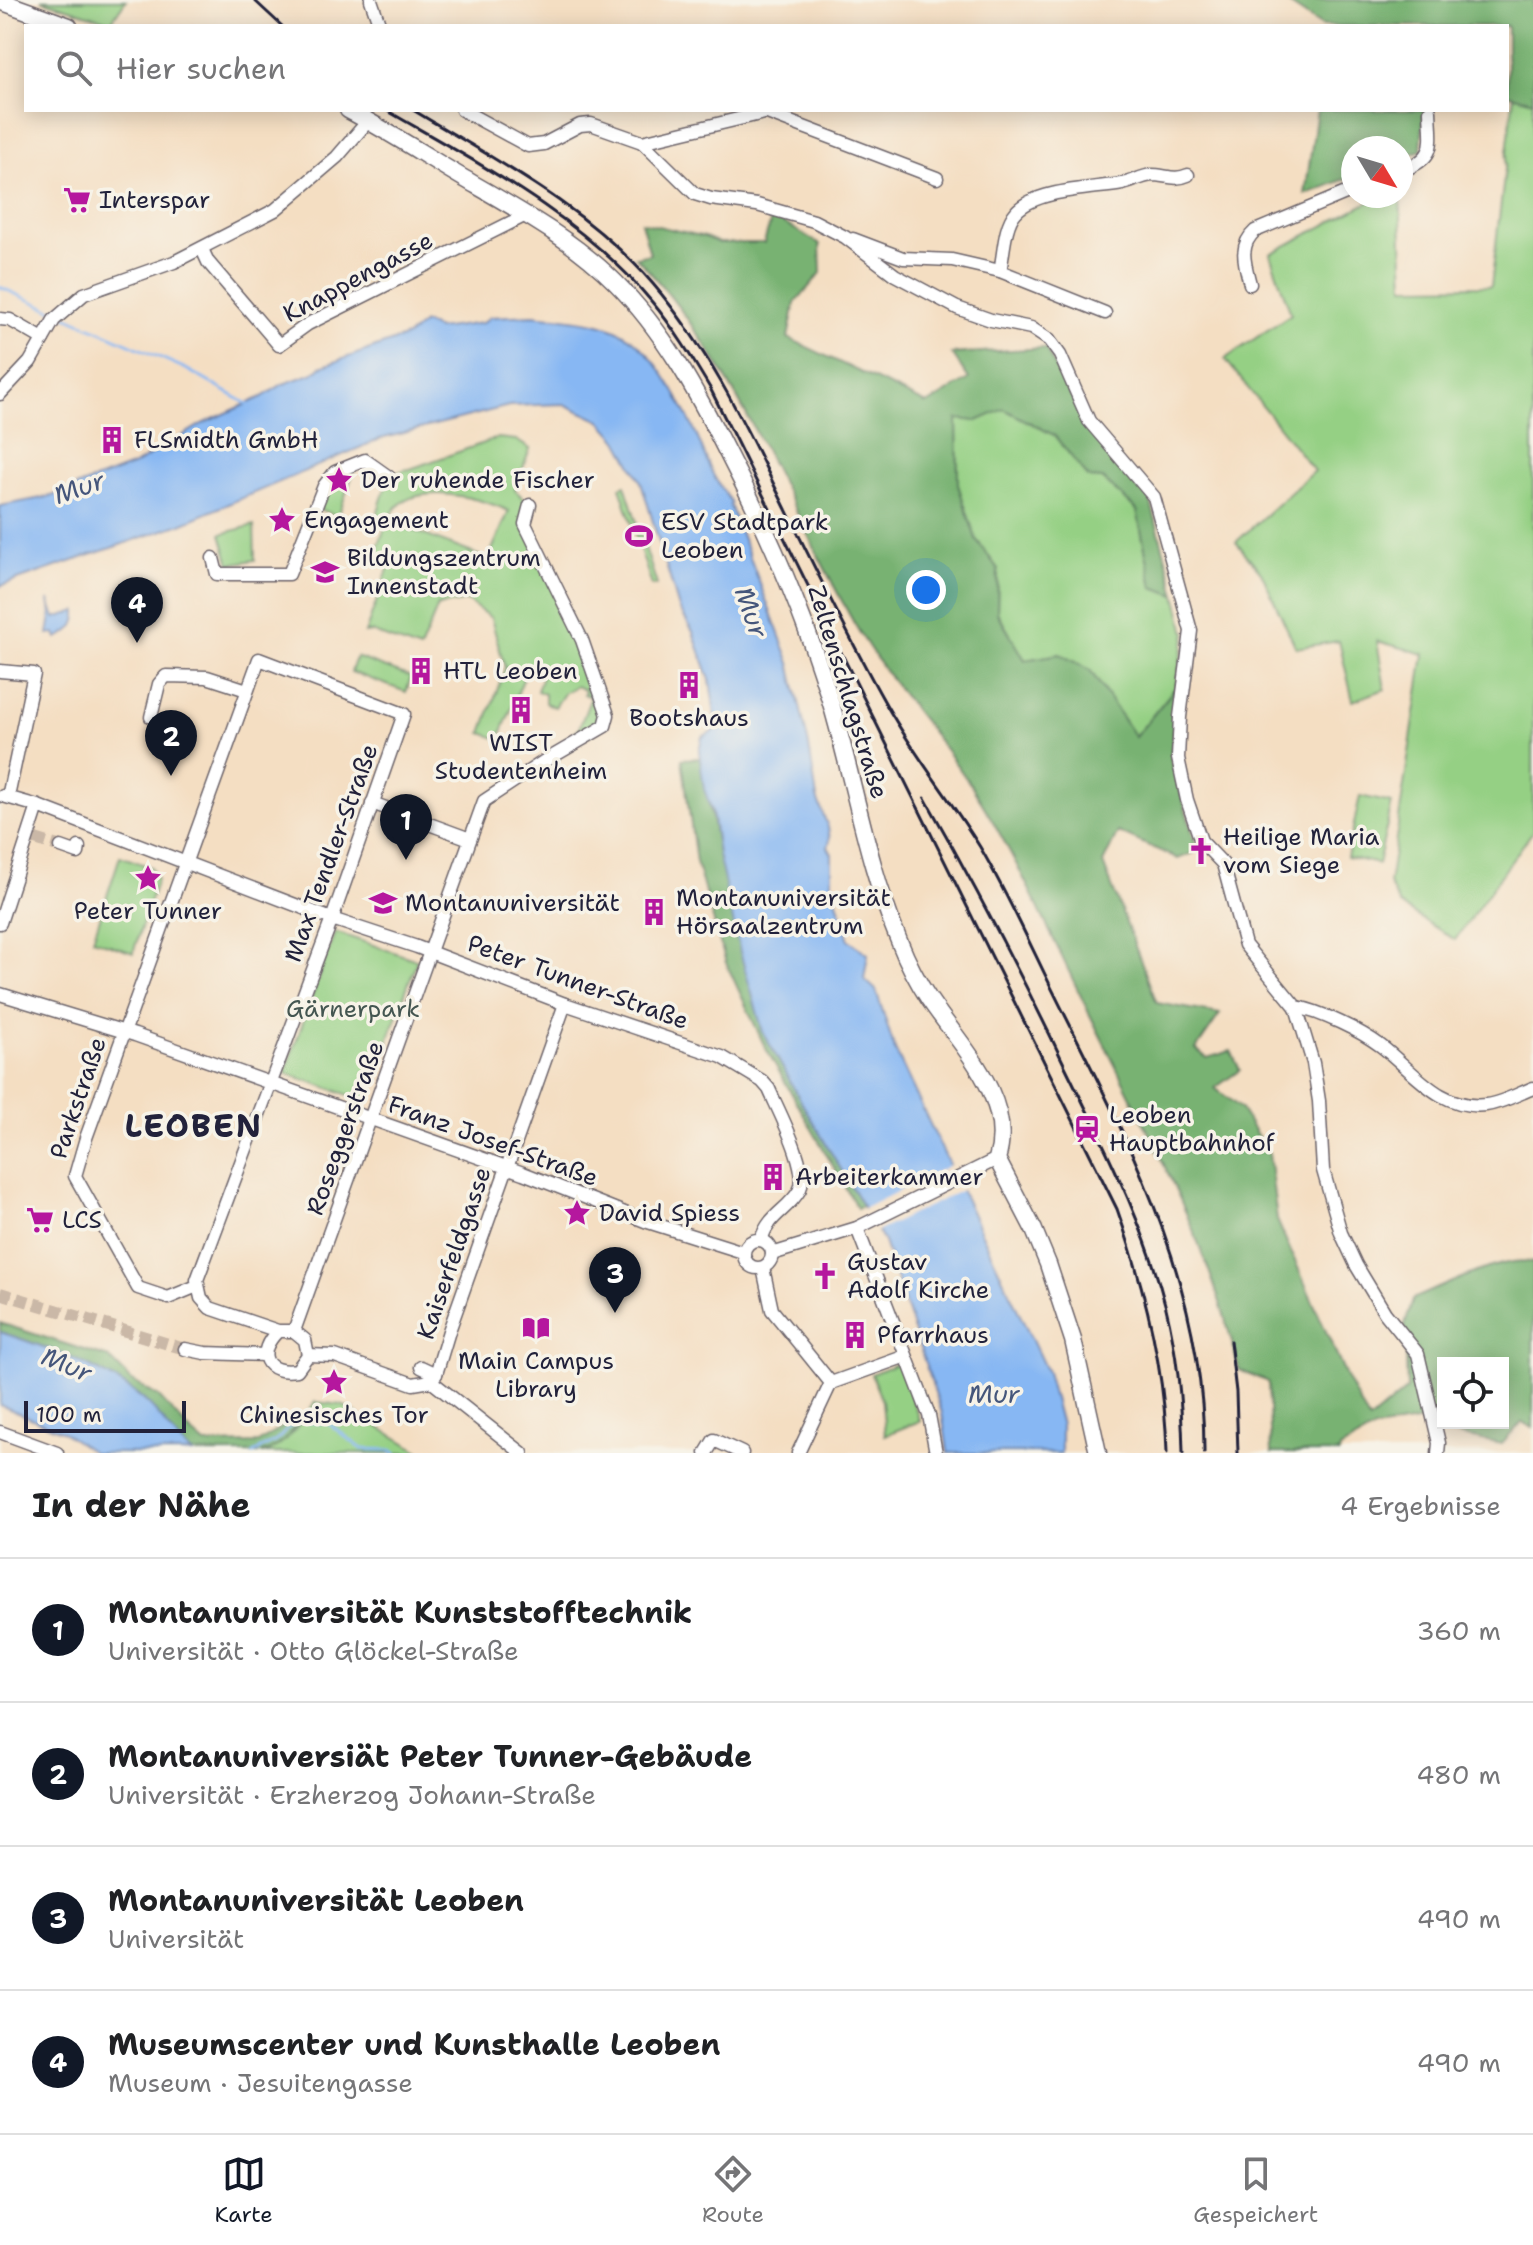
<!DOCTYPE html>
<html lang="de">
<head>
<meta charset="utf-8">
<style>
  body { margin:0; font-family:"Shantell Sans",sans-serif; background:#f2f2f2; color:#202124 }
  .controls { position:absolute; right:24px; bottom:24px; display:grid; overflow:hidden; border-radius:0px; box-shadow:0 4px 20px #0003 }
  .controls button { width:72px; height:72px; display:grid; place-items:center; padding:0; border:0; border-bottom:2px solid #e0e0e0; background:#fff; color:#202124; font:40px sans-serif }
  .compass { position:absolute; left:1341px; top:136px; width:72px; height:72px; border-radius:50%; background:#fff; box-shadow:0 4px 20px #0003; rotate:128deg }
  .scale { position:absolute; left:24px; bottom:20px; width:162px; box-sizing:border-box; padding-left:8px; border:4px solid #22223b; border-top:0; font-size:22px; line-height:28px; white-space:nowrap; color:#22223b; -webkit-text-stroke:6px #f7f3e8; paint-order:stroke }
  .you { position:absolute; left:926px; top:590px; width:28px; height:28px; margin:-20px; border:6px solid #fff; border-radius:50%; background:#1a73e8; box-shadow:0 0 0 12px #1a73e833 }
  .badge { display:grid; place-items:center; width:52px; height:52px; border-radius:50%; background:#111827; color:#fff; font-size:26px; font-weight:700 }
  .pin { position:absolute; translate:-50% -66px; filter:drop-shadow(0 2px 4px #0008) }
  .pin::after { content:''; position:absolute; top:42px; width:28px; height:24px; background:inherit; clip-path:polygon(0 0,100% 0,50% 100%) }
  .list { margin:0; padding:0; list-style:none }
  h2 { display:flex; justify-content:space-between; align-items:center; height:104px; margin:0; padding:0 32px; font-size:34px }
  h2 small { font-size:26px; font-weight:400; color:#757577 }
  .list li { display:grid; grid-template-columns:52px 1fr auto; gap:24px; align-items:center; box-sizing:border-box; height:144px; padding:0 32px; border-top:2px solid #e0e0e0 }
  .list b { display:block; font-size:30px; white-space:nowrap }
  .list p { margin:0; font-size:26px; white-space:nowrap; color:#757577 }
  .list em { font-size:26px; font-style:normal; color:#757577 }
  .icon { flex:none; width:44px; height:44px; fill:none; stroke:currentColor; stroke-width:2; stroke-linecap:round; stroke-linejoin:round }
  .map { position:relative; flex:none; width:1533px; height:1453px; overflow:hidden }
  .search { position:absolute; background:#fff; box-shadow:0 4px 20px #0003; left:24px; right:24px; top:24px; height:88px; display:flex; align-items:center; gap:20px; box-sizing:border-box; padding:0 28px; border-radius:0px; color:#757577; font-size:30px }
  .sheet { height:680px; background:#fff }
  nav { display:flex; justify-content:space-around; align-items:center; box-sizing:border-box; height:112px; border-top:2px solid #e0e0e0; background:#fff; font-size:22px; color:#757577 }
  nav a { display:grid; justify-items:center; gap:4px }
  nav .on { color:#111827 }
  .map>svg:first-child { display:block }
</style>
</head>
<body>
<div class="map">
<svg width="1533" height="1453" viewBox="0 0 1533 1453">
  <rect width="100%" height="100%" fill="#f7f3e8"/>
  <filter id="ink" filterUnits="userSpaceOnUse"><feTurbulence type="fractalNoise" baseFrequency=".0125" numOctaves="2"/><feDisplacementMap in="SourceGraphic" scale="16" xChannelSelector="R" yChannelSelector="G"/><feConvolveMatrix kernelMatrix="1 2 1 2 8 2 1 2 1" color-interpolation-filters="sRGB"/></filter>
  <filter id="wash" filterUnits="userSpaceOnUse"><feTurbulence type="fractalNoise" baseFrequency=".006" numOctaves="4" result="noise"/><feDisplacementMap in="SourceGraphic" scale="32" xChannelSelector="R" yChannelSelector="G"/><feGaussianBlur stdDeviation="1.8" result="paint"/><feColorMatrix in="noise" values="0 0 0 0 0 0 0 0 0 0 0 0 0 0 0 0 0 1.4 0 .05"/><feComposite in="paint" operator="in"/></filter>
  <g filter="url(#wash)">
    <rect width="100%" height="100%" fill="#f4dec2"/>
    <g fill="#95d084" stroke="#5c7960" stroke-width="2">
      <polygon points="41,0 126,0 111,22"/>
      <polygon points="1514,94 1533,101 1533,831 1455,940 1400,905 1389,884 1424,654 1377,641 1385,689 1353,701 1339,641 1296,648 1261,572 1236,542 1314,471 1225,359 1291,314 1270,254 1380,196 1400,196 1404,287 1491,286"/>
      <polygon points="1003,408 1054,435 1089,478 1102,479 1137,510 1153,587 1176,595 1186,633 1175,688 1135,737 1090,670 1060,654 1025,660 997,612 998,569 976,539 958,485 957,418 977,421"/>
      <path d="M498 438 516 440 530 449 515 490 530 505 525 525 584 646 605 726 573 744 569 737 579 728 591 697 584 694 585 690 576 686 565 692 555 707 545 703V694L537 691 542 676 527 670 499 739 482 733 505 668 491 618 467 601 438 606 420 650 371 632 365 633 391 561 375 555 386 525 396 524 488 559 509 511C479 497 403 477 389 521L376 517C384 496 385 470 410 469Z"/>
      <polygon points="349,471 354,471 338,516 318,509 336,478"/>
      <polygon points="625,485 657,585 652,586 620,487"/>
      <polygon points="254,525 255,560 230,564 221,534"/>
      <polygon points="356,657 411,677 406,692 351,672"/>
      <polygon points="1360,796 1392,803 1378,864 1347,857"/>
      <polygon points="120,856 151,867 157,879 133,953 93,939"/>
      <polygon points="335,932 417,960 366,1101 285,1073"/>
      <polygon points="899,1363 920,1421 885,1435 882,1401 871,1374"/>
      <polygon points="315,1402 342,1405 422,1453 263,1453 292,1434"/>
    </g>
    <g fill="#78b272" stroke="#4d6a56" stroke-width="2">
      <polygon points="1283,0 1533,0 1533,101 1507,94 1507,26 1322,26"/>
      <polygon points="1317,110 1424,110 1421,150 1401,158 1401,148 1353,148 1353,176 1305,195"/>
      <path d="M772 216 820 244 821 273 795 303 788 338 927 404 969 379 952 354 1045 348 1086 424 1150 499 1176 595 1153 587 1137 510 1103 479 1089 478 1054 435 1004 409 977 421 957 419 958 485 976 539 998 569 997 613 1025 660 1060 654 1090 670 1135 737 1175 688 1171 760 1198 851 1178 859 1118 832 1103 863 1157 1003 1220 1014 1196 1049 1207 1058 1231 1051 1240 1070 1215 1088 1240 1108 1269 1154 1277 1220 1347 1379 1369 1421 1407 1389 1405 1324 1413 1299C1439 1288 1508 1253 1533 1263V1428L1522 1422 1502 1444 1453 1434 1446 1423H1503V1363H1443V1418L1440 1414 1428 1420 1375 1429 1340 1449 1339 1453H1271L1268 1382 1239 1370C1210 1244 1148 1132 1091 1017 1052 938 1018 858 970 784 933 729 887 681 854 623 784 499 736 361 636 257L650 254 641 222 705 237 719 243H764Z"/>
      <path d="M700 758C705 790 714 821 718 854L803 1105 863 1206 857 1208 765 1047 726 963 696 862 682 759Z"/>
      <path d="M0 1323 109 1358 131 1380 159 1397 190 1431 205 1444 258 1443 300 1415C296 1432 279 1449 262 1453 243 1453 212 1453 192 1453 174 1439 163 1417 146 1402 109 1369 46 1347 0 1332Z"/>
    </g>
    <g fill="#87b7f3" stroke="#546c97" stroke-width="2">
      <path d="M534 315C565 319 602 319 629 337 664 361 695 427 709 466 714 479 724 491 731 503L730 505 790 663 809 746 817 798 828 827 830 840 828 847 832 854V885L849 940 868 954 864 979 876 990 895 1050 1047 1372 1061 1425V1453H948L942 1413 884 1242 803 1105 763 1032 740 952 718 854 712 811 704 789 699 751 702 737 717 729 710 680 693 632 679 608 641 482 618 440 601 421 564 404 509 406 380 439 181 524 0 586V506L52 496 134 465 202 424 262 397 283 384 314 373 320 367 407 336 424 323 438 329 482 323 490 317Z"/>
      <path d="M49 600 55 618 77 611C78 626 70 632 57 638L55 633 48 634 51 616Z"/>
      <path d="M0 1332C46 1347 109 1369 146 1402 163 1417 174 1439 192 1453H94L61 1431 0 1405Z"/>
    </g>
    <polygon fill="#f4dec2" points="954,1163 966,1188 874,1233 861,1210"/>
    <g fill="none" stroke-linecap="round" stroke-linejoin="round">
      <g stroke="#87b7f3" stroke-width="3">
        <polyline points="0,287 59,313"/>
        <polyline points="66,316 186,369 249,405"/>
        <polyline points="253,1453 276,1441 296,1421 328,1423 362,1449 391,1450 396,1453"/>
      </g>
    </g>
  </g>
  <g filter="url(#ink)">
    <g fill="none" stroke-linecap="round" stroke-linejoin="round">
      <g stroke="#cab8a7" stroke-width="12" stroke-dasharray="12 6" stroke-linecap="butt">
        <polyline points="35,839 61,847"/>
        <polyline points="0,1293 185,1349"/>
      </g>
      <g stroke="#6c646a" stroke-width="15">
        <g id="minor">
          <polyline points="371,0 380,26"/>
          <polyline points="462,110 528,146 544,144 580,125 591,124 642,142 776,110"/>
          <polyline points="767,113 937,178"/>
          <polyline points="642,142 695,194 711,199 757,205 814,221 845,237 895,275 957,308 991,320 1031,328 1049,340 1060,355 1089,421 1154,497 1191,631 1180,717 1178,758 1187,800 1201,841 1223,864 1245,945 1296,1007 1313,1063 1319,1101 1323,1170 1341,1233 1356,1265 1385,1313 1418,1354 1439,1443 1438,1453"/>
          <path d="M1401 171C1438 157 1431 145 1430 110"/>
          <polyline points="853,239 903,258 952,260 1000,271 1105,313"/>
          <polyline points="202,249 208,262 279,345 308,324 526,215"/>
          <path d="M1000 271C1004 253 1004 225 1016 212 1036 189 1094 189 1122 184 1132 182 1142 176 1152 175 1165 175 1175 181 1188 175"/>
          <path d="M1250 284C1245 264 1238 246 1255 231L1353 190"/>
          <polyline points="0,319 10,320 43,339"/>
          <polyline points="0,394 30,362 54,320 84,294 174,262 275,210 337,157 368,121"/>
          <polyline points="213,558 217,574 289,574 324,486 335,472 365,460 389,477"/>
          <polyline points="0,671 34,674 8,797"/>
          <polyline points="151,717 159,684 166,676 207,677 247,690"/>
          <polyline points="3,796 38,806"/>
          <polyline points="372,803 470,839"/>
          <polyline points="61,847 78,853 79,847"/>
          <path d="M0 923 38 806 332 919 417 947 565 1004 722 1057 762 1081 769 1089C778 1110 811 1171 799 1191 787 1211 769 1214 761 1240"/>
          <polyline points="0,994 135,1035 523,1173 645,1221 743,1252"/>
          <path d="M1296 1007C1320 1011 1361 1031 1381 1046 1414 1071 1439 1110 1486 1105 1502 1103 1518 1094 1533 1088"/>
          <polyline points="857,1228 929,1415 936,1453"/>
          <circle cx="758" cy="1254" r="14"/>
          <polyline points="772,1254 857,1228 997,1159"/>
          <polyline points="763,1268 772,1310 831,1383 798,1453"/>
          <path d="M197 1286 168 1298 138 1288 75 1176 86 1138 259 659 404 714 332 919 197 1280 201 1298 210 1308 278 1331H294L305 1340 308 1355 297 1370C265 1375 255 1353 278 1331"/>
          <polyline points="294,1331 484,801 543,762 605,726 608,715 582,640 525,524 530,505"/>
          <polyline points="185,1349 205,1353 265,1355"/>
          <polyline points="308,1355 335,1356 413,1384 431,1381 522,1453"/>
          <polyline points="421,1367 436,1374"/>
          <polyline points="431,1381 436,1374 449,1331 565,1004"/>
          <polyline points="831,1383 906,1356"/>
          <polyline points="0,1432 57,1453"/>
          <polyline points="706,1453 714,1440 742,1453"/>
        </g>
      </g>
      <g stroke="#6c646a" stroke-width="19">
        <g id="major">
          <polyline points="0,1 69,26"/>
          <path d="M348 110C388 131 426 156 465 179 517 209 572 239 615 282 664 331 697 392 728 454 768 531 802 609 828 693 853 775 866 861 899 941 907 961 917 981 929 999 959 1044 1016 1099 997 1159L1034 1230 1048 1264 1073 1340 1098 1453"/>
        </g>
      </g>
      <use href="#minor" stroke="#fff" stroke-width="12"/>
      <use href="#major" stroke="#fff" stroke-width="16"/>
      <g stroke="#22223b" stroke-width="3">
        <polyline points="254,0 282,26"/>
        <path d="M386 110C479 164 582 217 652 302 674 328 692 358 710 388L1117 1209C1145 1288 1165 1369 1167 1453"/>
        <path d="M413 110C497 161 588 208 653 284 706 346 742 418 777 491 811 560 845 631 883 699 911 751 949 797 980 847 1011 900 1036 958 1064 1013 1135 1154 1205 1290 1204 1453"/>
        <path d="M925 798C974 884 1020 972 1063 1062 1102 1142 1144 1221 1166 1308 1178 1356 1182 1404 1183 1453"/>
        <polyline points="1230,1341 1236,1392 1238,1453"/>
      </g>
    </g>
  </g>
  <defs>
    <g id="supermarket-bare" transform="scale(2.16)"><path d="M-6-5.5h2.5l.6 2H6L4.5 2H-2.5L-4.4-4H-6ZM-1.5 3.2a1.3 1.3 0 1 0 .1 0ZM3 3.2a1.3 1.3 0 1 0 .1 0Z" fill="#b5179e" stroke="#f7f3e8" stroke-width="2.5" paint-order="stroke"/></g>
    <g id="building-bare" transform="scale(2.16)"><path d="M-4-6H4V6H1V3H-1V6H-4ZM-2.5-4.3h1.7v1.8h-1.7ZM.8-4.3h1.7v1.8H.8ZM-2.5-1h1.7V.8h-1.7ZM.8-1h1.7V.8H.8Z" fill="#b5179e" stroke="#f7f3e8" stroke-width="2.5" paint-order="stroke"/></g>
    <g id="sight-bare" transform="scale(2.16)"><path d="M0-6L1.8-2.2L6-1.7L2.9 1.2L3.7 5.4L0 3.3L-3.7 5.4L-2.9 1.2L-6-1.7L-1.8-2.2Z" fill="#b5179e" stroke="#f7f3e8" stroke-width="2.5" paint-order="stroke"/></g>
    <g id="stadium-bare" transform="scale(2.16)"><path d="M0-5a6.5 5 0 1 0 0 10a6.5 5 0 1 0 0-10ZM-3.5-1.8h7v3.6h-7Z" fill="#b5179e" stroke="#f7f3e8" stroke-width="2.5" paint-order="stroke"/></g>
    <g id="school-bare" transform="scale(2.16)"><path d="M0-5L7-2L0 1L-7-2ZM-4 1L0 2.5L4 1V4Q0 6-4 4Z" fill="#b5179e" stroke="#f7f3e8" stroke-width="2.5" paint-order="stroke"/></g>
    <g id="church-bare" transform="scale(2.16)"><path d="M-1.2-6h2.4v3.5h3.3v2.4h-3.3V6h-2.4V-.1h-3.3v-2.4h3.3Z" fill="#b5179e" stroke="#f7f3e8" stroke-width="2.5" paint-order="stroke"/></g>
    <g id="university-bare" transform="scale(2.16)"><path d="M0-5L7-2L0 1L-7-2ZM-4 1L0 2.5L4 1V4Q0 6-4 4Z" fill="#b5179e" stroke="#f7f3e8" stroke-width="2.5" paint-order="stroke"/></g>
    <g id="station-bare" transform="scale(2.16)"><path d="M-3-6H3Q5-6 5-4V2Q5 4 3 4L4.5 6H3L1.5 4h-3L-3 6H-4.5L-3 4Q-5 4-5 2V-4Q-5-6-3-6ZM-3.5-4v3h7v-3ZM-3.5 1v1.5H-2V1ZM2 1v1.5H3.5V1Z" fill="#b5179e" stroke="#f7f3e8" stroke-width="2.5" paint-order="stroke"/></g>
    <g id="library-bare" transform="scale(2.16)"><path d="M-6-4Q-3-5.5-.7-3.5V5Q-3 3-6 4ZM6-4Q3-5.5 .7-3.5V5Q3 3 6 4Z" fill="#b5179e" stroke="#f7f3e8" stroke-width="2.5" paint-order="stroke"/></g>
  </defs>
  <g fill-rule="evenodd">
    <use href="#supermarket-bare" x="77" y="200"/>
    <use href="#building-bare" x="112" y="440"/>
    <use href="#sight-bare" x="339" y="480"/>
    <use href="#sight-bare" x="282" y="520"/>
    <use href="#stadium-bare" x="639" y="536"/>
    <use href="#school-bare" x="325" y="572"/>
    <use href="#building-bare" x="421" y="671"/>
    <use href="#building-bare" x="689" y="685"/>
    <use href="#building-bare" x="521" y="710"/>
    <use href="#church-bare" x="1201" y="851"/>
    <use href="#sight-bare" x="148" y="878"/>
    <use href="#university-bare" x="383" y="903"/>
    <use href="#building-bare" x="654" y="912"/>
    <use href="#station-bare" x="1087" y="1129"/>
    <use href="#building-bare" x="773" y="1177"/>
    <use href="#sight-bare" x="577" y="1213"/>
    <use href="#supermarket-bare" x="40" y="1220"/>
    <use href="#church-bare" x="825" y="1276"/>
    <use href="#library-bare" x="536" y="1328"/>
    <use href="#building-bare" x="855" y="1335"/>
    <use href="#sight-bare" x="334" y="1382"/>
  </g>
  <g text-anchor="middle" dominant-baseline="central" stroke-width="7" stroke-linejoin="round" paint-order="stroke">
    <g font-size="24" fill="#22223b" stroke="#f7f3e8" text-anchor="start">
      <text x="99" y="200">Interspar</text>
      <text x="134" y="440">FLSmidth GmbH</text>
      <text x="361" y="480">Der ruhende Fischer</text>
      <text x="304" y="520">Engagement</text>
      <text x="661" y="522">ESV Stadtpark<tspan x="661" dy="28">Leoben</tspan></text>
      <text x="347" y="558">Bildungszentrum<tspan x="347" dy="28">Innenstadt</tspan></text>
      <text x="443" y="671">HTL Leoben</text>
      <text x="689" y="718" text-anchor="middle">Bootshaus</text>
      <text x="521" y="743" text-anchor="middle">WIST<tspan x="521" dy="28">Studentenheim</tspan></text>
      <text x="1223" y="837">Heilige Maria<tspan x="1223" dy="28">vom Siege</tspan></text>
      <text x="676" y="898">Montanuniversität<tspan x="676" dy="28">Hörsaalzentrum</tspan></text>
      <text x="405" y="903">Montanuniversität</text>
      <text x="148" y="911" text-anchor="middle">Peter Tunner</text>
      <text x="1109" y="1115">Leoben<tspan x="1109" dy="28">Hauptbahnhof</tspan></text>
      <text x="795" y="1177">Arbeiterkammer</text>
      <text x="599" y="1213">David Spiess</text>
      <text x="62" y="1220">LCS</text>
      <text x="847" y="1262">Gustav<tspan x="847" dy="28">Adolf Kirche</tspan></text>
      <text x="877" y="1335">Pfarrhaus</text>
      <text x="536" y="1361" text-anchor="middle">Main Campus<tspan x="536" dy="28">Library</tspan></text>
      <text x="334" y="1415" text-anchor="middle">Chinesisches Tor</text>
    </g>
    <g font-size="24" fill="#22223b" stroke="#f7f3e8">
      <text transform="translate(358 277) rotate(-28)">Knappengasse</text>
      <text transform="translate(848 692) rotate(73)">Zeltenschlagstraße</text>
      <text transform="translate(331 853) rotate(-70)">Max Tendler-Straße</text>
      <text transform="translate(578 982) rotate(20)">Peter Tunner-Straße</text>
      <text transform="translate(78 1098) rotate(-71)">Parkstraße</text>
      <text transform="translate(345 1128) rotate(-70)">Roseggerstraße</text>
      <text transform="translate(493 1141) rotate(20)">Franz Josef-Straße</text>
      <text transform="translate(454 1253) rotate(-71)">Kaiserfeldgasse</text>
    </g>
    <g font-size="24" fill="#445651" stroke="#f7f3e8">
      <text x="353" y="1009">Gärnerpark</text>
    </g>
    <g font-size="26" font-style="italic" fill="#45567b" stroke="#f7f3e8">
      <text transform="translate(79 487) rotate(-19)">Mur</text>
      <text transform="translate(752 612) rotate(71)">Mur</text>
      <text transform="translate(67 1364) rotate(22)">Mur</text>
      <text x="994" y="1393">Mur</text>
    </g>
    <g font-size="32" font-weight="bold" letter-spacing="2" fill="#22223b" stroke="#f7f3e8">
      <text x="194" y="1125">LEOBEN</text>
    </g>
  </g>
</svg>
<div class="controls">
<button><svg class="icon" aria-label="locate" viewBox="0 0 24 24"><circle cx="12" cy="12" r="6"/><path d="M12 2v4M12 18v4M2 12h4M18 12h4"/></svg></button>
</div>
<svg class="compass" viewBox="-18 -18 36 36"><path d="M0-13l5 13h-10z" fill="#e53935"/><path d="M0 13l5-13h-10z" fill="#757577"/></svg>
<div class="scale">100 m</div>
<div class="you"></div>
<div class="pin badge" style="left:406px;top:860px">1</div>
<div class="pin badge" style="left:171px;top:776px">2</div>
<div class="pin badge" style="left:615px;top:1313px">3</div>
<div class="pin badge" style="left:137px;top:643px">4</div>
<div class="search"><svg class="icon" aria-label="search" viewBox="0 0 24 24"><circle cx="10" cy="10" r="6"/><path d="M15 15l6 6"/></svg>Hier suchen</div>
</div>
<section class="sheet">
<h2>In der Nähe<small>4 Ergebnisse</small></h2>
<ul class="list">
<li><span class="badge">1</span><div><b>Montanuniversität Kunststofftechnik</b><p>Universität · Otto Glöckel-Straße</p></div><em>360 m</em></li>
<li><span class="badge">2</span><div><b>Montanuniversiät Peter Tunner-Gebäude</b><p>Universität · Erzherzog Johann-Straße</p></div><em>480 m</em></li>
<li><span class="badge">3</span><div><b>Montanuniversität Leoben</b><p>Universität</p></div><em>490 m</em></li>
<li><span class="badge">4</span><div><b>Museumscenter und Kunsthalle Leoben</b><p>Museum · Jesuitengasse</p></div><em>490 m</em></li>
</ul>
</section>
<nav>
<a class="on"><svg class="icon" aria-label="map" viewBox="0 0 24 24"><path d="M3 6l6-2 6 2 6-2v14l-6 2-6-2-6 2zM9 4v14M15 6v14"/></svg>Karte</a>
<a><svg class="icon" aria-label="directions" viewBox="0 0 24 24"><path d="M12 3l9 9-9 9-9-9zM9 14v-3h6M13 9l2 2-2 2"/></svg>Route</a>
<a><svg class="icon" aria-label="saved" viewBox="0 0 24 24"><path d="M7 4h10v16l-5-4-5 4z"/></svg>Gespeichert</a>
</nav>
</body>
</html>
